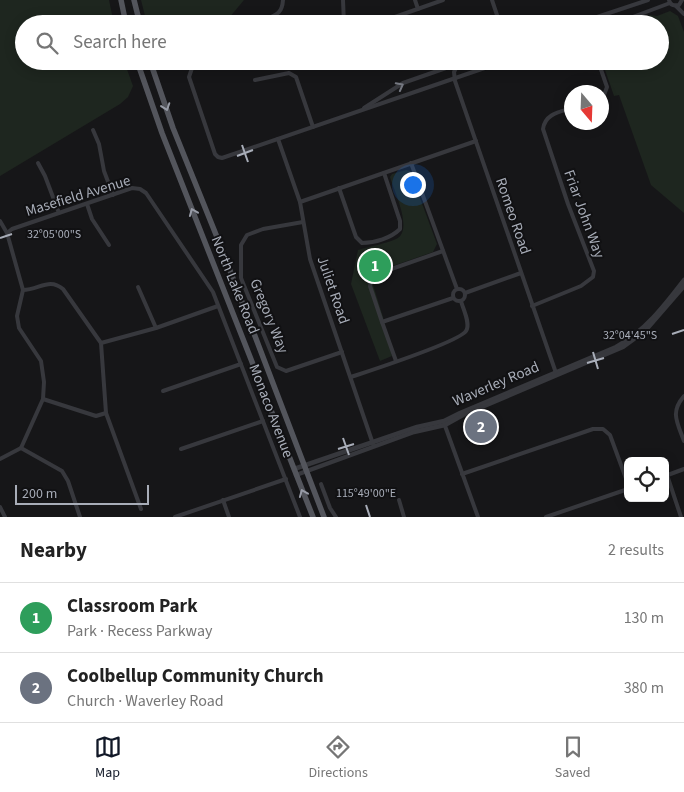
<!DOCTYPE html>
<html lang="en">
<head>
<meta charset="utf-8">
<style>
  body { margin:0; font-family:"Source Sans 3",sans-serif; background:#f6f6f6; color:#222 }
  .controls { position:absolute; right:15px; bottom:15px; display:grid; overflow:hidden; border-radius:8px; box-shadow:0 2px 12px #0003 }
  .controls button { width:45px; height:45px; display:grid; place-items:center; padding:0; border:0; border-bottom:1px solid #e0e0e0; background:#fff; color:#222; font:25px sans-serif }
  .compass { position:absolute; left:564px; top:85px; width:45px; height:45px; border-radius:50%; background:#fff; box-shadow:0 2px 12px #0003; rotate:161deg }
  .scale { position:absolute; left:15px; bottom:12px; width:134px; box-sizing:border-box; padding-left:5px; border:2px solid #a8adb8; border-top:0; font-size:14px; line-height:18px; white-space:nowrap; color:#a8adb8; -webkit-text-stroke:4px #111113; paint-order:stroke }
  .you { position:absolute; left:412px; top:184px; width:18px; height:18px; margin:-12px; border:4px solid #fff; border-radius:50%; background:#1a73e8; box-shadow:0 0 0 8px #1a73e833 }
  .badge { display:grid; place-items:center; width:32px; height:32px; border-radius:50%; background:#111827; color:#fff; font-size:16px; font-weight:700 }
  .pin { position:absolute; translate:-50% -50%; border:2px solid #fff; box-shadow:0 1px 5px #0006 }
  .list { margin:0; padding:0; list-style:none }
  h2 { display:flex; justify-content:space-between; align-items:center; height:65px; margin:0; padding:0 20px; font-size:21px }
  h2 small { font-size:16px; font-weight:400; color:#767676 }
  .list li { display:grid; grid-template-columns:32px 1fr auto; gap:15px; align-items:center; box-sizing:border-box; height:70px; padding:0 20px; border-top:1px solid #e0e0e0 }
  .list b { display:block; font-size:19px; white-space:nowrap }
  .list p { margin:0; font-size:16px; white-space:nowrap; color:#767676 }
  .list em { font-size:16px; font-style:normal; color:#767676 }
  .icon { flex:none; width:28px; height:28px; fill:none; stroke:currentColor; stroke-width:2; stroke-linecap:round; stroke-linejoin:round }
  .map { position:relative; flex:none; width:684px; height:517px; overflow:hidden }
  .search { position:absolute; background:#fff; box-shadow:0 2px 12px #0003; left:15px; right:15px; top:15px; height:55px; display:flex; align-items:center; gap:12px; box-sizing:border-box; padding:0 18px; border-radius:28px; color:#767676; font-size:19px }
  .sheet { height:205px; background:#fff }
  nav { display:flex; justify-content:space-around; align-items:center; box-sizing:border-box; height:70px; border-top:1px solid #e0e0e0; background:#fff; font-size:14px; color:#767676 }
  nav a { display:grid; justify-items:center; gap:2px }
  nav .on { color:#111827 }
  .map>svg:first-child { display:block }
</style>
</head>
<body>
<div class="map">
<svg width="684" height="517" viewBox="0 0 684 517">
  <rect width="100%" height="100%" fill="#161618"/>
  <g fill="#1e261f">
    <polygon points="0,0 109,0 114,24 24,24 24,61 124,61 133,86 128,97 120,104 0,176"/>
    <polygon points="141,0 244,0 224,24 147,24"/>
    <polygon points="670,11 678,16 684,32 684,213 651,185 619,95 614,96 602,61 660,61 660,24 624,24 650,15 657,16"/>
    <path d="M406 170 410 171 437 244 433 252 381 270 373 275V285L383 317 392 356 380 361 351 284 358 250C371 246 385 244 396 239 414 231 394 191 390 177L392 174Z"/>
  </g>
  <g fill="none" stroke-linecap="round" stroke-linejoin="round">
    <g stroke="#37383d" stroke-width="4">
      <polyline points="343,0 344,24"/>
      <polyline points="415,0 418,9"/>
      <polyline points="492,0 500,24"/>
      <path d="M669 0C670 5 674 6 679 5L682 0"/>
      <polyline points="676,6 684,14"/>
      <path d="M262 21C275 15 282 15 283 0"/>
      <polyline points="375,24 443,0"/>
      <polyline points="576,24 648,0"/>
      <polyline points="614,24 670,3"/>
      <polyline points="198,61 192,68 189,77 215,154 218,157 222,158 505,61"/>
      <polyline points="598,61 607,87 604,95 602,97"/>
      <polyline points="458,64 454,72 455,81 556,373"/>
      <polyline points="255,80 289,73 296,77 313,127"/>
      <polyline points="364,108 403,83 466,61"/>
      <polyline points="93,130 99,144 104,171 113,195"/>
      <polyline points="278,139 300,202 310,259 373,444"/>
      <polyline points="38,163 45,176 59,213"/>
      <polyline points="411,163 457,289"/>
      <path d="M339 188 356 237 362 243C375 243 391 238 400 229V221L384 173"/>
      <polyline points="300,202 476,141"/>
      <polyline points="87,204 92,219 109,245"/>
      <polyline points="0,221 7,233"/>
      <polyline points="303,222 263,229 247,235 241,245 241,278 277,367 286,371 342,352"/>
      <polyline points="138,287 156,328"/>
      <circle cx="459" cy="295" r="6"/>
      <path d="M23 290C39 290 49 277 63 289L101 343 106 413 141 509"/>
      <polyline points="465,293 521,273"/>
      <path d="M532 306 581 286 593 277 594 271 568 204 543 129C545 114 559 112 572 108"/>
      <polyline points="382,322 370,286 371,279 377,274 443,251"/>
      <polyline points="101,343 156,328 218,306"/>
      <polyline points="396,361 382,322 453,298"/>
      <path d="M351 377C369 371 459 342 466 331 471 324 463 309 461 301"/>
      <polyline points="163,391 241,364"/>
      <path d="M684 396C670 412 677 422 684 441"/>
      <polyline points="43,399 96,416 106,413"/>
      <polyline points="444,423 478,517"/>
      <polyline points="21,448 62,471 68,481 80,517"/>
      <polyline points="181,449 263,421"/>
      <polyline points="0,459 21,448 43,399 44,382 41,361 19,328 17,316 23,290 7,233 12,229 132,188 140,189 146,193 213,292 300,517"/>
      <polyline points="462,474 593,429 603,429 610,435 628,484"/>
      <polyline points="667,475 681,517"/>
      <polyline points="665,476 684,469"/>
      <polyline points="321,484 330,508 336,517"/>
      <polyline points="223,500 229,517"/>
      <polyline points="399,500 404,517"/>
      <polyline points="0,507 5,517"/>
      <polyline points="175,517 286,479"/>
      <polyline points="546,517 628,489"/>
    </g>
    <g stroke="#37383d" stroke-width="4.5">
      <path d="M294 469 417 427 444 421 460 413 616 347C645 331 664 306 684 280"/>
      <polyline points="296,475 414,432 445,425 463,415 623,347 645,331 684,286"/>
    </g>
    <g stroke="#53555c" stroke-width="5.5">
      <polyline points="121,0 126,24"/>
      <polyline points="134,0 140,24"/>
      <polyline points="137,61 162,133 313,517"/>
      <polyline points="150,61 173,128 221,247 324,517"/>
    </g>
  </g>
  <defs><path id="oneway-chevron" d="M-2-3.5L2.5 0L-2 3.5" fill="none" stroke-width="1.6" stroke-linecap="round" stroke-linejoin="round" transform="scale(1.25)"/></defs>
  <use stroke="#757881" href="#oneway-chevron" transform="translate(400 86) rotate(-28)"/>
  <g stroke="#979ba6">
    <use href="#oneway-chevron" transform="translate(166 107) rotate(71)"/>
    <use href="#oneway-chevron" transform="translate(193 212) rotate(-112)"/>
    <use href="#oneway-chevron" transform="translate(303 493) rotate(-112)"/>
  </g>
  <path fill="none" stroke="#a8adb8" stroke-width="2" d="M242 145 248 162M237 156 253 150M0 238 12 234M672 334 684 330M593 352 598 369M587 363 604 358M343 438 349 455M338 449 354 444M366 505 370 517"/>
  <g text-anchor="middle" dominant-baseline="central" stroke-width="4" stroke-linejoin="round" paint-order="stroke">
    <g font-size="15" fill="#a8adb8" stroke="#111113">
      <text transform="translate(78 196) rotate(-17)">Masefield Avenue</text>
      <text transform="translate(584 214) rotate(70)">Friar John Way</text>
      <text transform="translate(513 216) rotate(71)">Romeo Road</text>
      <text transform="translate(235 285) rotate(68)">North Lake Road</text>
      <text transform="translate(333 290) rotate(71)">Juliet Road</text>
      <text transform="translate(269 316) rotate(68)">Gregory Way</text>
      <text transform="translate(496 384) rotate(-23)">Waverley Road</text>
      <text transform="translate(271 411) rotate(69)">Monaco Avenue</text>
    </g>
  </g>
  <g font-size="12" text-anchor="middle" fill="#a8adb8" stroke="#111113" stroke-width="4" stroke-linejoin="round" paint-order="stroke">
    <text x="54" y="238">32°05'00"S</text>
    <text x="630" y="339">32°04'45"S</text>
    <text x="366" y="497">115°49'00"E</text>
  </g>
</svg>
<div class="controls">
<button><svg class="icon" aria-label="locate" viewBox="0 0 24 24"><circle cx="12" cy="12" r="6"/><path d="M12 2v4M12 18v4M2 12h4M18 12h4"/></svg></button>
</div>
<svg class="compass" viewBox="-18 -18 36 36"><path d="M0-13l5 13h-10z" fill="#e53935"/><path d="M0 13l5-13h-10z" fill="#767676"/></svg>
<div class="scale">200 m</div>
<div class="you"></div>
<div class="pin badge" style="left:375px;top:266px;background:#2e9e5b">1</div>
<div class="pin badge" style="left:481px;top:427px;background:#6b7280">2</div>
<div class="search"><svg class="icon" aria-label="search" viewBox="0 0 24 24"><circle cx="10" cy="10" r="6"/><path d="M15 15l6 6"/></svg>Search here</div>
</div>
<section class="sheet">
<h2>Nearby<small>2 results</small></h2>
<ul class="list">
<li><span class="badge" style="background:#2e9e5b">1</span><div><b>Classroom Park</b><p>Park · Recess Parkway</p></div><em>130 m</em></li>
<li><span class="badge" style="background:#6b7280">2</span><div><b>Coolbellup Community Church</b><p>Church · Waverley Road</p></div><em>380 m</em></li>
</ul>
</section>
<nav>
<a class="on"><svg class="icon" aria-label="map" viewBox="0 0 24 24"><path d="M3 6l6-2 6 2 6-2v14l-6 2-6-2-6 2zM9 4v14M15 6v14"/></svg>Map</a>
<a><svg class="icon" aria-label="directions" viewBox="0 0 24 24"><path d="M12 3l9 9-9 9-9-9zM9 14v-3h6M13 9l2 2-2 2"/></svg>Directions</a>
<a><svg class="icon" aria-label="saved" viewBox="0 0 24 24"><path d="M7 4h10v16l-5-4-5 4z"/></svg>Saved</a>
</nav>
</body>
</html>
